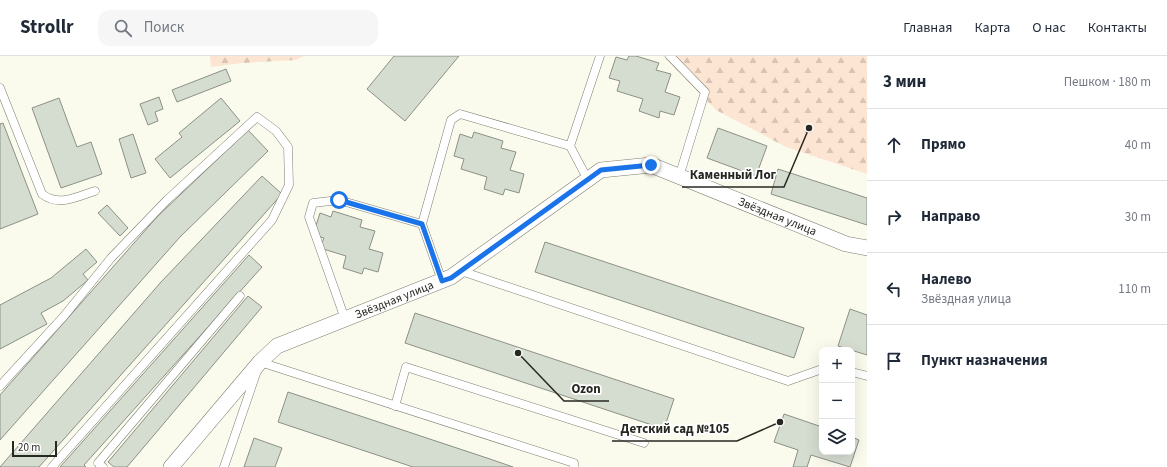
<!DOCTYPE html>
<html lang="ru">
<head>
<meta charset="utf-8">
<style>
  body { margin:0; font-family:"Source Sans 3",sans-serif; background:#f6f6f7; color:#1f2937 }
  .controls { position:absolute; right:12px; bottom:12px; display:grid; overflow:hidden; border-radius:8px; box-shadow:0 4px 16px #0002 }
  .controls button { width:36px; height:36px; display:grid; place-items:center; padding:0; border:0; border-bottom:1px solid #e0e1e3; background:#fff; color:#1f2937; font:20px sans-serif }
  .scale { position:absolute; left:12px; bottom:10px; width:45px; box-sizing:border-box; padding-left:4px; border:2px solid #282823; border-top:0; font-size:11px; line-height:14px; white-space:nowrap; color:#282823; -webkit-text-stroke:3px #fff; paint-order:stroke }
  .stop { position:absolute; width:12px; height:12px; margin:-9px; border:3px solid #1a73e8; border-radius:50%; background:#fff }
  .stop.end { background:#1a73e8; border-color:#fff; box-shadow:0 1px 4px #0008 }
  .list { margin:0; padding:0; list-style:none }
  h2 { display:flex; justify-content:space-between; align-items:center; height:52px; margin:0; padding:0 16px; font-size:17px }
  h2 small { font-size:13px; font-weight:400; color:#747a83 }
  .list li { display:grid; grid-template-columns:26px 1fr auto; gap:12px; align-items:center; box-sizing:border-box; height:72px; padding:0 16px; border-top:1px solid #e0e1e3 }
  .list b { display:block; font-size:15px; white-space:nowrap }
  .list p { margin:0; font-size:13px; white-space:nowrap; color:#747a83 }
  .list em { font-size:13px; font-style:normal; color:#747a83 }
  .icon { flex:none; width:22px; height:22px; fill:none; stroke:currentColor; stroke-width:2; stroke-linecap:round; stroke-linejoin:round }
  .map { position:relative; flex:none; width:867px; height:411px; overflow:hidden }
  header { display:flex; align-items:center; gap:24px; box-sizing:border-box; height:56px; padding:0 20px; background:#fff; border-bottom:1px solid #e0e1e3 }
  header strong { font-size:19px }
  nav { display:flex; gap:22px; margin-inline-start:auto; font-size:14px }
  .search { width:280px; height:36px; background:#f6f6f7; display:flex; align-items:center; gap:10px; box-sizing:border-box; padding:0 14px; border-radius:12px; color:#747a83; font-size:15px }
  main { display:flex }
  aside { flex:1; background:#fff }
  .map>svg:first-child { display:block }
</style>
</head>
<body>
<header>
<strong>Strollr</strong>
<div class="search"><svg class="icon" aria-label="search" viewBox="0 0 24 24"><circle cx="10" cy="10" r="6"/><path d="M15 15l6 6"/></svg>Поиск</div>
<nav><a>Главная</a><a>Карта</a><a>О нас</a><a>Контакты</a></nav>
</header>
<main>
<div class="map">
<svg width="867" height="411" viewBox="0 0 867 411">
  <defs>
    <pattern id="forest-firs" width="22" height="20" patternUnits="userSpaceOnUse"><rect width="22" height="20" fill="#fce5d2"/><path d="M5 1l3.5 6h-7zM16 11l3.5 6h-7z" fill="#d8c4b4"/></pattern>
  </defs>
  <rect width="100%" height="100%" fill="#fbfbed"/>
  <g fill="url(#forest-firs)">
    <polygon points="210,0 304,0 296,4 242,7 211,11"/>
    <polygon points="663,0 867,0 867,118 786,91 716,54"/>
  </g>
  <g fill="#d5dcd0" stroke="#8b9186">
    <polygon points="394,0 459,0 405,65 367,33"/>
    <polygon points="629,0 636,0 659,7 656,14 671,18 665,36 680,41 674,59 660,55 659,62 639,55 643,43 617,35 620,25 609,22 616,1 627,4"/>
    <polygon points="226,13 231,25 177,46 172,34"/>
    <polygon points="159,41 163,53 155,56 158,65 148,69 140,48"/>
    <polygon points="59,42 77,91 91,86 102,118 61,132 32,52"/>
    <polygon points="221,42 240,65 170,122 155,103 182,81 179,77"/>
    <polygon points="3,67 38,158 0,173 0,68"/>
    <polygon points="718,72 767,90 756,120 707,102"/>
    <polygon points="248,74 268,95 180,181 0,384 0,339 157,161"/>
    <polygon points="474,76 503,85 501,92 516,96 510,114 524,118 519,137 505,133 503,139 484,133 487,121 461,113 464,103 454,100 460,78 472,82"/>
    <polygon points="133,78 146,117 131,122 119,83"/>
    <polygon points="778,113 867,142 867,169 771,138"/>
    <polygon points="262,120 282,138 39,411 0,411 161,226"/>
    <polygon points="107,149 128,172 120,180 98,157"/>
    <polygon points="333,155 362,164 360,171 375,175 369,193 383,197 378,216 364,212 362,218 343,212 346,200 320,192 324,182 313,179 320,157 331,161"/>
    <polygon points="545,186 804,272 794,302 535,216"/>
    <polygon points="86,193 97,206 83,218 88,224 63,245 41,257 47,268 0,293 0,249 51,222"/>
    <polygon points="249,199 262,211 84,409 86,411 60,411"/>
    <polygon points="248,240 262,251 127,411 114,411 108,406"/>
    <polygon points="850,253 867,259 867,299 838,290"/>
    <polygon points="415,257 674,343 664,373 405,287"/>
    <polygon points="288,336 490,403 513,411 413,411 278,366"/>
    <polygon points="784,358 822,371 822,396 852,396 852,381 859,384 850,411 811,399 807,411 793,411 798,394 774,386"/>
    <polygon points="254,382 282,392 275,411 244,411"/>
  </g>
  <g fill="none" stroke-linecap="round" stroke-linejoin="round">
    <g stroke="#7e7e72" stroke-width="9">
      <g id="lane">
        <polyline points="670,0 705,36 679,121"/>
        <path d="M0 32 42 138C59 151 76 141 95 135"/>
        <polyline points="570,90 600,0"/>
        <polyline points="422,168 451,64 460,58 570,90 588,124"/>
        <polyline points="461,215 788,325 822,313"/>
        <polyline points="345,263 309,161 313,147 339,144 422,168 442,225"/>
        <polyline points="852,316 867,320"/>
        <polyline points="0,330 64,260 111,202 167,144 257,61 276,75 288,91 289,129 272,164 52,411"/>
        <polyline points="395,350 406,311 644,387"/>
        <polyline points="103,411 98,407 240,240"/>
        <polyline points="224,411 260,306 574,407 574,411"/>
      </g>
    </g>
    <g stroke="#7e7e72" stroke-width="16">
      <g id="street">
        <path id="s1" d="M171 411 260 306 277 290 451 221 601 114 651 109 846 188 867 192"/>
      </g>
    </g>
    <use href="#lane" stroke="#fff" stroke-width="8"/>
    <use href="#street" stroke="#fff" stroke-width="15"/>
  </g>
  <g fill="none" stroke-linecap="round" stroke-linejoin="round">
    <polyline stroke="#1a73e8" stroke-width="5" points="339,144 422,168 442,225 451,222 601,114 651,109"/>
  </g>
  <g text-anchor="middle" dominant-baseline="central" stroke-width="3.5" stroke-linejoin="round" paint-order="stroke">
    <g font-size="12" fill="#282823" stroke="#fff">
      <text stroke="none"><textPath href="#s1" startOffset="719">Звёздная улица</textPath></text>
      <text stroke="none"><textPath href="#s1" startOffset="287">Звёздная улица</textPath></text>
    </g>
  </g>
  <path fill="none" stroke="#282823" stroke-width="1.5" d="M809 72L784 131H682M518 297L564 345H609M780 366L737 385H612"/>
  <g fill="#282823" stroke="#fff" stroke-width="1.5">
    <circle cx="809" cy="72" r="4"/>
    <circle cx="518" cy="297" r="4"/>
    <circle cx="780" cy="366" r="4"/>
  </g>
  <g font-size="13" text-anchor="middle" font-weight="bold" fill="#282823" stroke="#fff" stroke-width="3.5" stroke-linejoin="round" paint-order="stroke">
    <text x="733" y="123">Каменный Лог</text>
    <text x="586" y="337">Ozon</text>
    <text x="675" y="377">Детский сад №105</text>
  </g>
</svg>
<div class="controls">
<button>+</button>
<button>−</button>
<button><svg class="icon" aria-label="layers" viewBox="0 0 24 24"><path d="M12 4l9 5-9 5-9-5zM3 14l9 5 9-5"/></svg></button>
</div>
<div class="scale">20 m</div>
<div class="stop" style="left:339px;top:144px"></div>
<div class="stop end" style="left:651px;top:109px"></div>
</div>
<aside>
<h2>3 мин<small>Пешком · 180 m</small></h2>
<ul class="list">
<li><svg class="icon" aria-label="ahead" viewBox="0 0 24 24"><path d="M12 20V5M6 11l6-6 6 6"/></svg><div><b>Прямо</b></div><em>40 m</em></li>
<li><svg class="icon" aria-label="right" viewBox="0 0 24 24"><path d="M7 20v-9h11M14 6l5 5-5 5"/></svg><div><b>Направо</b></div><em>30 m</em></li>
<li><svg class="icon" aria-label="left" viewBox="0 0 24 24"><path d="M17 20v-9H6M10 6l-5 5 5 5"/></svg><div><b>Налево</b><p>Звёздная улица</p></div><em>110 m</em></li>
<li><svg class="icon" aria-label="arrive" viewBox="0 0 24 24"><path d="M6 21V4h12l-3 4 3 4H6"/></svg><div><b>Пункт назначения</b></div></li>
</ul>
</aside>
</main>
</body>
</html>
